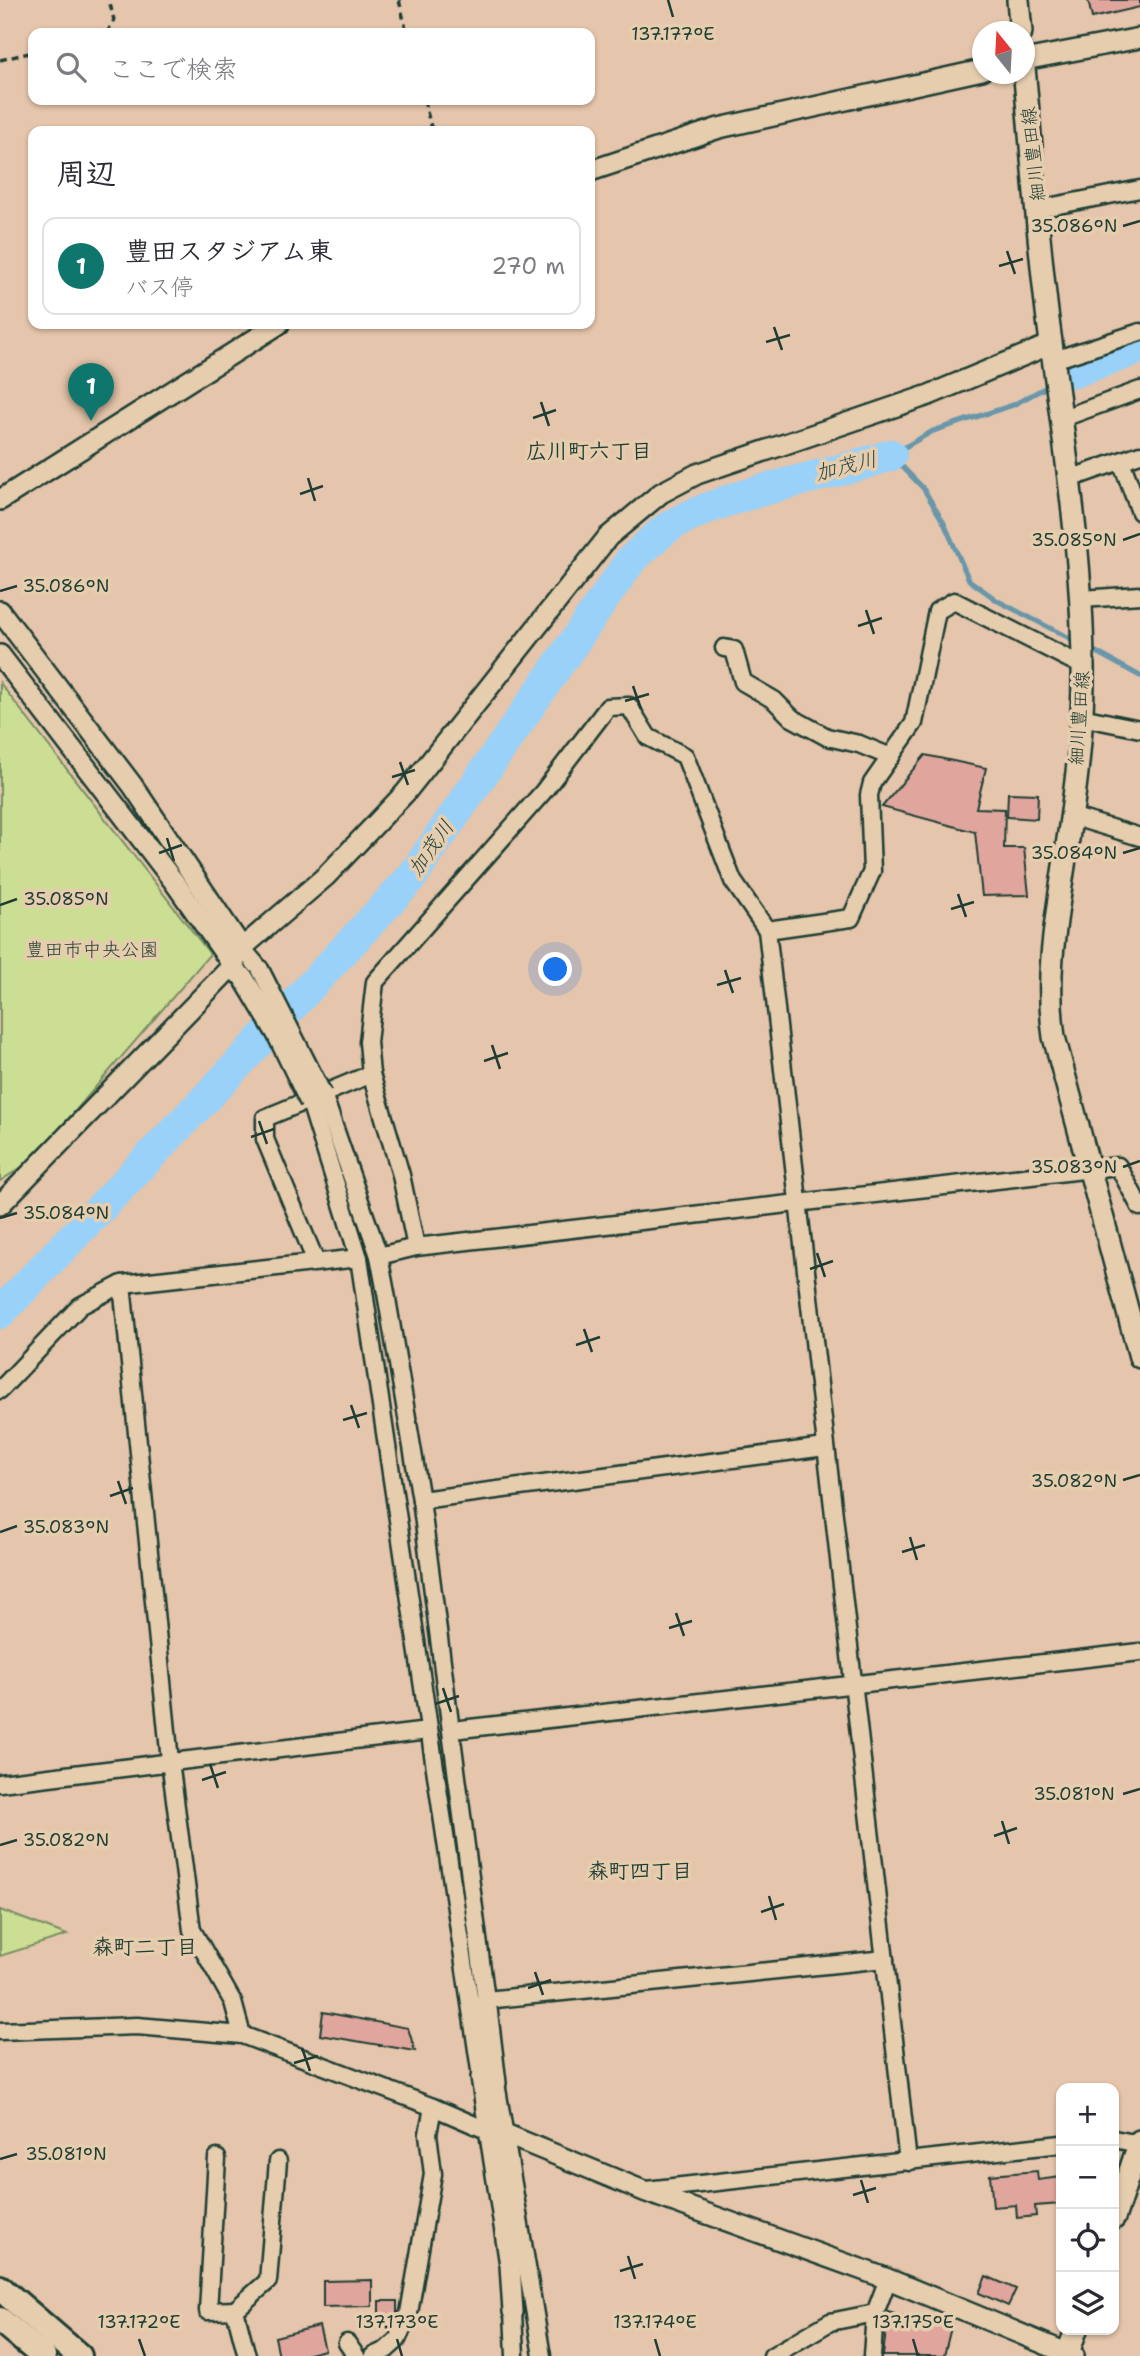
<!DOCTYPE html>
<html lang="ja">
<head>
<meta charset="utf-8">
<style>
  body { margin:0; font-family:"Shantell Sans","Klee One",sans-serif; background:#f2f2f3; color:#2b2b33 }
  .controls { position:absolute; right:21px; bottom:21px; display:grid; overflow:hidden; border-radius:14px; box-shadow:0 2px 5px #0004 }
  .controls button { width:63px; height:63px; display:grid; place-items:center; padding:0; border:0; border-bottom:2px solid #e1e1e2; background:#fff; color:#2b2b33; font:35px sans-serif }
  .compass { position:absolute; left:972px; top:21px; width:63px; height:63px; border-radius:50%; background:#fff; box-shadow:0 2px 5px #0004; rotate:342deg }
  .you { position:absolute; left:556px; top:970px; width:24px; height:24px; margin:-18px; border:5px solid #fff; border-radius:50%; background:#1a73e8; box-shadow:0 0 0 10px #1a73e833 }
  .badge { display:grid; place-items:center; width:46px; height:46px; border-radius:50%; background:#0f766e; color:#fff; font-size:23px; font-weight:700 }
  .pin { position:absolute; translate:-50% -58px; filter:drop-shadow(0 2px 4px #0008) }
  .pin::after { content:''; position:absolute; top:37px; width:24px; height:21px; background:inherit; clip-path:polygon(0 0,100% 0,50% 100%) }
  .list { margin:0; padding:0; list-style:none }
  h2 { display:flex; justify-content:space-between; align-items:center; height:91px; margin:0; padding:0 28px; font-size:30px }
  h2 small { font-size:23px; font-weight:400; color:#7c7c81 }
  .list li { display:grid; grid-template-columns:46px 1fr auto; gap:21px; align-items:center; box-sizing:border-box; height:98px; margin:0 14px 14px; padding:0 14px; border:2px solid #e1e1e2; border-radius:14px }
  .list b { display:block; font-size:26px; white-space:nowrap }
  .list p { margin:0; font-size:23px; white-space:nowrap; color:#7c7c81 }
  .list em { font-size:23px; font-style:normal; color:#7c7c81 }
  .icon { flex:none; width:38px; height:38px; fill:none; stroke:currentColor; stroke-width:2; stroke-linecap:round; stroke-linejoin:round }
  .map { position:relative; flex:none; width:1140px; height:2356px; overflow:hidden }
  .search { position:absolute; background:#fff; box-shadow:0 2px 5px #0004; left:28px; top:28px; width:567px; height:77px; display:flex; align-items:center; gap:18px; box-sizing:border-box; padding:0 24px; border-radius:14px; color:#7c7c81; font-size:26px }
  .panel { position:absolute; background:#fff; box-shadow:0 2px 5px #0004; left:28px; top:126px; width:567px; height:203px; border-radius:14px }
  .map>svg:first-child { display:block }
</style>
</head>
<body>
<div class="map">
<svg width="1140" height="2356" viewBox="0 0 1140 2356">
  <rect width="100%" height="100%" fill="#e5c5ab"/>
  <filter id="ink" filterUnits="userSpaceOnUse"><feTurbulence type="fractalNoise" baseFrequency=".0143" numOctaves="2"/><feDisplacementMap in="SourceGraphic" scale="14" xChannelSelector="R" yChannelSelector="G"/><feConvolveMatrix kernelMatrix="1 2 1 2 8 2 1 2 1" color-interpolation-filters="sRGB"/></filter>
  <g filter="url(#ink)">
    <g fill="#ccde93" stroke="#768e64" stroke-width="2">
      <polygon points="0,683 210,954 33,1160 0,1181"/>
      <polygon points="0,1910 67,1935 0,1956"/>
    </g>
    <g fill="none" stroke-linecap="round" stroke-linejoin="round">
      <g stroke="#6996aa" stroke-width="5">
        <polyline points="1061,379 1074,372"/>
        <polyline points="1052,384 1013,405 933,431 891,455 923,488 944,523 969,580 998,601 1075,641"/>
        <polyline points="1087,647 1140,676"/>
      </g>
      <g stroke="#9ad1f9" stroke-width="32">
        <polyline points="1074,372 1140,348"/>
        <path d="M0 1313 228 1075 411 878 630 561C644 549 659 532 675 523 743 488 820 479 891 455"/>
      </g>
    </g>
    <g fill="#e0a69d" stroke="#1f3d34" stroke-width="2">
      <polygon points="1088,0 1140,0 1140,7 1092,18"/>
      <polygon points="925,755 986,768 976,808 1005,809 1004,848 1024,848 1029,895 982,896 975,832 882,807"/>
      <polygon points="1008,793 1038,794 1037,819 1007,817"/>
      <polygon points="323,2012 408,2028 415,2051 320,2035"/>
      <polygon points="1037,2171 1038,2180 1061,2177 1061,2204 1035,2206 1036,2216 1017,2218 1016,2205 993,2207 990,2175"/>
      <polygon points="986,2276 1016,2289 1008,2306 979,2293"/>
      <polygon points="372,2280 372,2306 323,2307 323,2281"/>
      <polygon points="379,2301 397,2301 397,2315 391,2329 379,2329"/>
      <polygon points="888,2312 915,2320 916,2315 952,2323 944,2356 883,2356"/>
      <polygon points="319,2326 325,2350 301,2356 279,2356 275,2337"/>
    </g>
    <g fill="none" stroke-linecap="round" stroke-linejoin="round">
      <g stroke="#1f3d34" stroke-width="21">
        <g id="minor">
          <polyline points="1038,209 1140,189"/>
          <polyline points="1054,360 1140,332"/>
          <polyline points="1063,418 1140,390"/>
          <polyline points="1121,461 1140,512"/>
          <polyline points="1069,479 1140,454"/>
          <polyline points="1082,599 1140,595"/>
          <polyline points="724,648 734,650 743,682 774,700 792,718 827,737 859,744 891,757"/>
          <polyline points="1081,717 1140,729"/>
          <polyline points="1071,816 1140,837"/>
          <polyline points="242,948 260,969"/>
          <polyline points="371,1074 368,1042 375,982 543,792 608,707 629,706 648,737 685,756 733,881 767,930"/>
          <polyline points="323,1094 379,1256 386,1293 421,1500 486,2000 885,1959"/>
          <polyline points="310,1102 359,1258 481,2077"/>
          <polyline points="379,1256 416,1247 1118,1166 1140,1207"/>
          <polyline points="316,1262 265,1139 265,1118 371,1074 401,1175 416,1247"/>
          <polyline points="122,1284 170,1761 192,1930 233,2002 242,2035"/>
          <polyline points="0,1390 80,1306 122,1284 359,1258"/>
          <polyline points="421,1500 825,1447"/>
          <polyline points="452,1730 1140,1652"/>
          <polyline points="0,1783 428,1731"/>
          <polyline points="0,2031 137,2026 242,2035 433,2107 491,2132"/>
          <polyline points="496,2083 542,2356"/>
          <polyline points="1114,2139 1139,2144"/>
          <polyline points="217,2158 208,2311 235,2310"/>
          <polyline points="908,2162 767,930 851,918 872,871 869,795 872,783 914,723 937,611 954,601 1083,666"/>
          <polyline points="646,2190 1061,2144"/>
          <polyline points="513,2312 515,2356"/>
          <polyline points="347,2343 356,2356"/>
          <polyline points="247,2356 235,2310 268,2281 278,2161"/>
          <polyline points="373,2356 386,2350 397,2340 409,2313 433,2174 428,2134 433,2107"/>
          <polyline points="772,2356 830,2322 875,2313 888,2279"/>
          <polyline points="872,2356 875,2313"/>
        </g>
      </g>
      <g stroke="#1f3d34" stroke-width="24">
        <g id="tertiary">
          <polyline points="1024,60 1140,38"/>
          <polyline points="590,171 719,128 982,70"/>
          <polyline points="0,500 279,324"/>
          <polyline points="0,611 133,786 242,948"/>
          <polyline points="0,655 175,883 239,974"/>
          <polyline points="0,1205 232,966 242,948 326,876 406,792 608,537 661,493 697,474 929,395 1051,344"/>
          <polyline points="486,2000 496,2083"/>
          <polyline points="481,2077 510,2265 513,2312"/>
          <polyline points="491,2132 505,2134 644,2191 888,2279 1074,2356"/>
        </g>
      </g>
      <g stroke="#1f3d34" stroke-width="26">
        <g id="secondary">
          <polyline points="1018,0 1021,32"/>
          <path d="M1024 68C1033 159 1038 252 1051 342 1065 449 1082 556 1083 664 1084 729 1075 795 1065 859 1056 921 1045 975 1054 1037L1140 1357"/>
          <polyline points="1114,2218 1140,2141"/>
          <polyline points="1067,2356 1076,2330"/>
        </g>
      </g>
      <g stroke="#1f3d34" stroke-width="30">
        <g id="trunk">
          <polyline points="0,2288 79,2356"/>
          <polyline points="0,2320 43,2356"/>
        </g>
      </g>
      <g stroke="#1f3d34" stroke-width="3.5" stroke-dasharray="7 5" stroke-linecap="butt">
        <polyline points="399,0 407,33"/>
        <polyline points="107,33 114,20 109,0"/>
        <polyline points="0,60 33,52"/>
        <polyline points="424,100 432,131"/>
      </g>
      <use href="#minor" stroke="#e6cdae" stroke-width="16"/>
      <use href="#tertiary" stroke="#e6cdae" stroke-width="19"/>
      <use href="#secondary" stroke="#e6cdae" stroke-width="21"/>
      <use href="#trunk" stroke="#e6cdae" stroke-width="24"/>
      <g stroke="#1f3d34" stroke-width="21" stroke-linecap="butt">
        <polyline id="minor-bridge" points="260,969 323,1094"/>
      </g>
      <g stroke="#1f3d34" stroke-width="24" stroke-linecap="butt">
        <polyline id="tertiary-bridge" points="243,977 277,1034 310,1102"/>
      </g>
      <use href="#minor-bridge" stroke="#e6cdae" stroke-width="16"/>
      <use href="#tertiary-bridge" stroke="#e6cdae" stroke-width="19"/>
    </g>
  </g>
  <path fill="none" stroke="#1f3d34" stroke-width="2.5" d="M668 0 673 17M1123 226 1140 221M1007 251 1015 274M999 266 1023 259M774 327 782 350M766 342 790 335M541 402 549 426M533 418 556 410M308 478 315 501M300 494 323 486M1123 540 1140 534M0 591 17 586M866 610 874 634M858 626 882 618M633 686 641 709M625 701 649 694M400 762 408 785M392 777 415 770M167 838 174 861M159 853 182 845M1123 853 1140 848M958 894 966 917M0 905 17 899M951 909 974 902M725 970 733 993M717 985 741 978M492 1045 500 1069M484 1061 508 1053M259 1121 267 1144M251 1137 274 1129M1123 1167 1140 1161M0 1218 17 1213M817 1253 825 1277M810 1269 833 1261M584 1329 592 1352M576 1345 600 1337M351 1405 359 1428M343 1420 367 1413M1123 1480 1140 1475M118 1481 126 1504M110 1496 133 1488M0 1532 17 1526M910 1537 917 1560M902 1552 925 1545M676 1613 684 1636M669 1628 692 1621M443 1688 451 1712M435 1704 459 1696M210 1764 218 1788M202 1780 226 1772M1123 1794 1140 1789M1002 1821 1009 1844M994 1836 1017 1828M0 1845 17 1840M769 1896 776 1920M761 1912 784 1904M535 1972 543 1995M528 1988 551 1980M302 2048 310 2071M294 2063 318 2056M0 2159 17 2154M861 2180 868 2203M853 2195 876 2188M628 2256 635 2279M620 2271 643 2264M139 2339 145 2356M397 2339 402 2356M655 2339 660 2356M913 2339 918 2356"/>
  <g text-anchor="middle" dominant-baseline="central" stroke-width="7" stroke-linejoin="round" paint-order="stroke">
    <g font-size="19" fill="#1f3d34" stroke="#e6cdae">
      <text transform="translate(1033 154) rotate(-96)">細川豊田線</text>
      <text transform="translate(1079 718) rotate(-86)">細川豊田線</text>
    </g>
    <g font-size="19" fill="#284539" stroke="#e6cdae">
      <text x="92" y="949">豊田市中央公園</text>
    </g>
    <g font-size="21" font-weight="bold" fill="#1f3d34" stroke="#e6cdae">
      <text x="589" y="451">広川町六丁目</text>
      <text x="640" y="1871">森町四丁目</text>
      <text x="145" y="1947">森町二丁目</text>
    </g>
    <g font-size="21" font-style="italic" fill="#25443e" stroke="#e6cdae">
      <text transform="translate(846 466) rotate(-14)">加茂川</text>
      <text transform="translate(431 848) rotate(-55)">加茂川</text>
    </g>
  </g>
  <g font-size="18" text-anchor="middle" fill="#1f3d34" stroke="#e6cdae" stroke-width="7" stroke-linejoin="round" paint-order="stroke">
    <text x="673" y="40">137.177°E</text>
    <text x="1074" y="232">35.086°N</text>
    <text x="1074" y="546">35.085°N</text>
    <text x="66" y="592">35.086°N</text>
    <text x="1074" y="859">35.084°N</text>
    <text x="66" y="905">35.085°N</text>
    <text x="1074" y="1173">35.083°N</text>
    <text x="66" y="1219">35.084°N</text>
    <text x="1074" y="1487">35.082°N</text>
    <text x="66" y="1533">35.083°N</text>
    <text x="1074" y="1800">35.081°N</text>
    <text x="66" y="1846">35.082°N</text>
    <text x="66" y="2160">35.081°N</text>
    <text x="139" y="2328">137.172°E</text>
    <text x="397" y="2328">137.173°E</text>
    <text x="655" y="2328">137.174°E</text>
    <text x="913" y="2328">137.175°E</text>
  </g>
</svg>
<div class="controls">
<button>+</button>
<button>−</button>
<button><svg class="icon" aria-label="locate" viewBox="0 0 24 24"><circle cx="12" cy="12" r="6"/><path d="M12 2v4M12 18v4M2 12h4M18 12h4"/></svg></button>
<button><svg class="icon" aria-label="layers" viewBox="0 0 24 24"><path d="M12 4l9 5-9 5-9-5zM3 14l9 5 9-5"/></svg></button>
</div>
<svg class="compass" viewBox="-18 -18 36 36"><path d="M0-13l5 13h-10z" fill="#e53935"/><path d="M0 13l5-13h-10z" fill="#7c7c81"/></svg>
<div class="you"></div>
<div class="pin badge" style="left:91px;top:421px">1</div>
<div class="search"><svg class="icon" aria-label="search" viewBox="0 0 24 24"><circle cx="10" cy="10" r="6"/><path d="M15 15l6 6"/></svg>ここで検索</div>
<section class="panel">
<h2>周辺<small></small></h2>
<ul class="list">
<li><span class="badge">1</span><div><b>豊田スタジアム東</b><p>バス停</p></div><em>270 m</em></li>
</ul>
</section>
</div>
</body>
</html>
